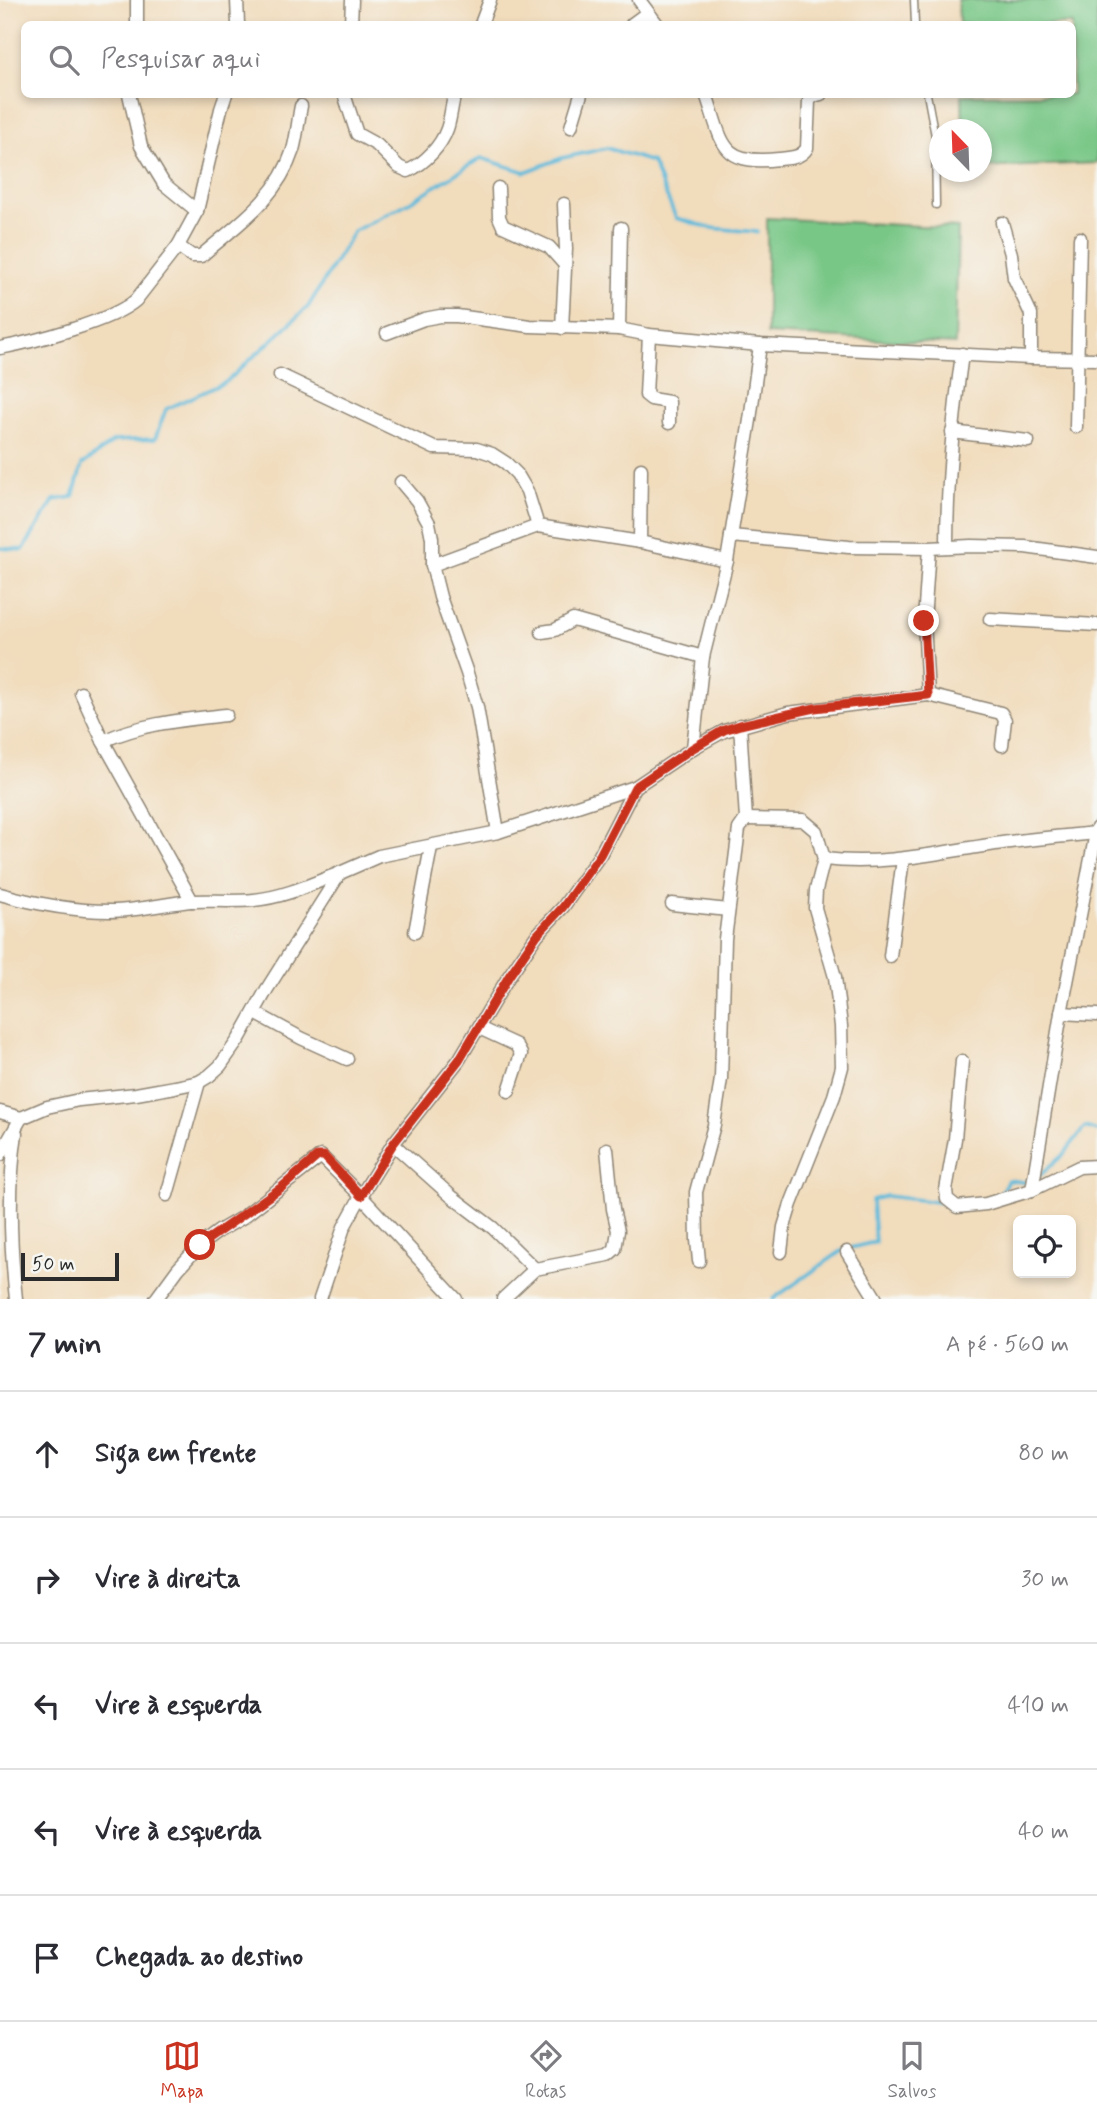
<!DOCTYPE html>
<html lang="pt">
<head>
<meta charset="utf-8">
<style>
  body { margin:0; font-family:Mynerve,sans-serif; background:#f2f2f3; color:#2b2b33 }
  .controls { position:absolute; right:21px; bottom:21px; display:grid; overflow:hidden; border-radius:10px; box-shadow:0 4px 10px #0003 }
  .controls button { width:63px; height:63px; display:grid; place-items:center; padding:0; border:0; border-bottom:2px solid #e1e1e2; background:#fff; color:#2b2b33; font:35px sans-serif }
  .compass { position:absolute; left:929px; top:119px; width:63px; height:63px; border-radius:50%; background:#fff; box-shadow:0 4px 10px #0003; rotate:337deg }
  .scale { position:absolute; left:21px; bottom:18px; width:98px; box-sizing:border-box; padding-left:7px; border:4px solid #2b2b2b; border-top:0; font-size:19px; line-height:24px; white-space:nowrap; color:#2b2b2b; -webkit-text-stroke:5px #f6f6f2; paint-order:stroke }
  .stop { position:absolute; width:21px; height:21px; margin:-16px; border:5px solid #c8321e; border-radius:50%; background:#fff }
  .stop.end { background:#c8321e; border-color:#fff; box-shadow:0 2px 7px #0008 }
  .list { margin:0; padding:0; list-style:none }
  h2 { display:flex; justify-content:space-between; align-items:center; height:91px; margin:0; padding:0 28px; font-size:30px }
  h2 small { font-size:23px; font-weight:400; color:#7c7c81 }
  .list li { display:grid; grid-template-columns:46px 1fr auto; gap:21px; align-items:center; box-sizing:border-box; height:126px; padding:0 28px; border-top:2px solid #e1e1e2 }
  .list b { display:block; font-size:26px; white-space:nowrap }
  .list em { font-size:23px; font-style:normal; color:#7c7c81 }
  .icon { flex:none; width:38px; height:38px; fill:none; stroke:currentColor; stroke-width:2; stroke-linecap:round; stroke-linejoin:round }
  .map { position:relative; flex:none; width:1097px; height:1299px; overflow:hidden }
  .search { position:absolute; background:#fff; box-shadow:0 4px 10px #0003; left:21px; right:21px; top:21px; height:77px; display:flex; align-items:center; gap:18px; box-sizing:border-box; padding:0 24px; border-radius:10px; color:#7c7c81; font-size:26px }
  .sheet { height:721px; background:#fff }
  nav { display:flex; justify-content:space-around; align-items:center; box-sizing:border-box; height:98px; border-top:2px solid #e1e1e2; background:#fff; font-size:19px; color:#7c7c81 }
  nav a { display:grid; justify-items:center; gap:4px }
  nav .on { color:#c8321e }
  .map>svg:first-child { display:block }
</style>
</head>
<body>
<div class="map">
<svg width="1097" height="1299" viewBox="0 0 1097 1299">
  <rect width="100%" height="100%" fill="#f6f6f2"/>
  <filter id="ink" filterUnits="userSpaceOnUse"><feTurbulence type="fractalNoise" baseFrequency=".0143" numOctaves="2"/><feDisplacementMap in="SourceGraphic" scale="14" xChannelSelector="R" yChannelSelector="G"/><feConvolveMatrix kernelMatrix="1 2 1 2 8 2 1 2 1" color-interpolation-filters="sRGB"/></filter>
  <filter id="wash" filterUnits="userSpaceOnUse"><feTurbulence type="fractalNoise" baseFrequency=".00686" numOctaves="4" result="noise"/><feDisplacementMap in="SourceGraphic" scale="28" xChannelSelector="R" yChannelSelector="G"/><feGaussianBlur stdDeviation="1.57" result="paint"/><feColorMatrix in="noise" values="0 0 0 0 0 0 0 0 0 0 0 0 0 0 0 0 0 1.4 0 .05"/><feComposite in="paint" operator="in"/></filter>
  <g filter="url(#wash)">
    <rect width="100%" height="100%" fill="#f1dcbc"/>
    <g fill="#79c787" stroke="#527959" stroke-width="2">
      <polygon points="958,0 1097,0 1097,163 982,168 982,130 963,129 962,95 1072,94 1072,24 959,24"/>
      <polygon points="767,218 958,228 955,344 767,334"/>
    </g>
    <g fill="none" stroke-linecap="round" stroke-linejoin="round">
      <g stroke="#5dbadb" stroke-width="3.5">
        <polyline points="0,548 23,550 54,500 73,497 82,465 114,441 155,439 166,409 226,382 308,307 354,231 410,202 481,158 525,172 562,158 607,148 652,162 676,218 711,228 757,232"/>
        <polyline points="1038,1177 1064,1154 1085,1127 1097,1131"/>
        <polyline points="998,1197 1008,1180 1030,1183"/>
        <polyline points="850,1248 875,1242 872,1200 886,1196 946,1203"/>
        <polyline points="773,1299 843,1250"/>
      </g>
    </g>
  </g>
  <g filter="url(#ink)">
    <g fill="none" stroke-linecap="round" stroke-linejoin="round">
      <g stroke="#8e8474" stroke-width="9">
        <g id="lane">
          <polyline points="914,0 915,24"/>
          <polyline points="927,94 935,136 936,205"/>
        </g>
      </g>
      <g stroke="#8e8474" stroke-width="15">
        <g id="street">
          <polyline points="237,0 238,24"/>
          <polyline points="639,0 657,24"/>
          <polyline points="137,24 137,0"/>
          <polyline points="351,24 352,0"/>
          <polyline points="481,24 490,0"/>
          <polyline points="632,24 647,13"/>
          <polyline points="129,94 141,146 164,184 197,211"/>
          <path d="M344 94 357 134 377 145 399 167 408 171C425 163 441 146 447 129 451 118 451 106 455 94"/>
          <path d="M706 94C723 142 719 166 779 159 790 158 801 158 807 148L809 101 813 96 821 94"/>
          <polyline points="571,127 581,94"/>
          <polyline points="498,188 499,217 503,226 549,247 565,265"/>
          <polyline points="1002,223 1011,254 1014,278 1031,314 1031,358"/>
          <path d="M178 246 192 256H201C238 224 277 199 293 150 297 136 298 121 301 106"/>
          <polyline points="562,328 566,249 564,204"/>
          <polyline points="619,329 621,228"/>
          <polyline points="387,333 424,319 440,316 457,316 530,326 619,329 649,335 760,345 1031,358 1097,359"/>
          <polyline points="649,335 646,395 651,399 669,402 669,423"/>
          <path d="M0 348C32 342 113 321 136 300L178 246 197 211 221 109 226 94"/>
          <polyline points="280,375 434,448 477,449 492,454 506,463 517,474 527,491 538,526 640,542 727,561"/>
          <polyline points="1076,427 1080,238"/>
          <polyline points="952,432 1028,441"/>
          <polyline points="401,482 417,501 429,523 432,538 432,565 440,597 467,673 477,707 498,832"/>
          <polyline points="731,536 849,547 929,548 971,546 1025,547 1097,557"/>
          <polyline points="640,542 641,469"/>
          <path d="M947 546C947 482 953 419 962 354"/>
          <polyline points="432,565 538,526"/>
          <polyline points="990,619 1097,625"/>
          <polyline points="542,632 555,630 573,620 703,657"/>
          <polyline points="81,693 103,741 192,901"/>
          <polyline points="928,695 1001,713 1005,720 1002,745"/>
          <path d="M103 741C143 723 183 720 226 715"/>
          <polyline points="693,748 724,731 788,713 928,695 924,621 929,548"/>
          <path d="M746 819 803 820 816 831 824 859C887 867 948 850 1010 842 1039 838 1068 836 1096 833"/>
          <path d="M0 894C36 904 72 911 110 911 137 911 163 904 190 901 211 900 232 902 254 900 284 897 312 884 340 873"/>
          <polyline points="672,904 728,910"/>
          <polyline points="415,932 431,847"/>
          <polyline points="890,956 903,859"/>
          <polyline points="255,1013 301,1038 347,1059"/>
          <polyline points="1061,1013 1097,1015"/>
          <polyline points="479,1028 516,1045 521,1054 509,1091"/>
          <polyline points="962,1061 955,1139 946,1190 947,1199 957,1207 986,1204 1032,1190 1079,1167 1097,1166"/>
          <polyline points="0,1112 21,1118"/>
          <polyline points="393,1144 451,1196 493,1228 535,1269"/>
          <polyline points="0,1155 21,1118 47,1107 79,1100 136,1094 175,1087 199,1082 209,1076 220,1066 239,1039 267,989 340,873 379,856 498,832 635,787 693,748 703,657 727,561 750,420 760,345"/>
          <polyline points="1032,1190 1061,1013 1097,828"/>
          <polyline points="167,1195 199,1082"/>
          <polyline points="781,1252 784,1227 791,1204 834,1096 842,1067 841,1026 835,977 815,908 816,890 824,859"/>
          <polyline points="847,1252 876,1299"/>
          <polyline points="699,1261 697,1240 696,1192 714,1125 721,1079 725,939 739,829 746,819 740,725"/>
          <path d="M16 1299C10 1244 8 1188 16 1133"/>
          <polyline points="156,1299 178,1269 200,1245 219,1231 243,1217 321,1156 361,1196 456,1299"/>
          <polyline points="320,1299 344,1227 361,1196 393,1144 459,1060 509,976 537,935 563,907 600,855 635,787"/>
          <polyline points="503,1299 535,1269 608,1255 615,1249 618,1231 613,1209 607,1149"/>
        </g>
      </g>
      <use href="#lane" stroke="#fff" stroke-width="6"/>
      <use href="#street" stroke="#fff" stroke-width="12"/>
    </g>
  </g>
  <g fill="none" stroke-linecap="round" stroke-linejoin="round" filter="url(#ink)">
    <polyline stroke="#c8321e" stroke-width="9" points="200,1245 282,1187 318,1156 324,1156 361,1196 393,1144 459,1060 509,976 537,935 563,907 600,855 635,787 693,748 724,730 740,725 815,708 928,695 924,621"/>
  </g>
</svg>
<div class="controls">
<button><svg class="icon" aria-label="locate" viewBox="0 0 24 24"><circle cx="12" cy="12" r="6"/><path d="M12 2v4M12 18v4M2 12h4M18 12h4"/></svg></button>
</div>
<svg class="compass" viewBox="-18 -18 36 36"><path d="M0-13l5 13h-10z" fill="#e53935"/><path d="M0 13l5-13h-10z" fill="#7c7c81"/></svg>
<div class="scale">50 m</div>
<div class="stop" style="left:200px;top:1245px"></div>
<div class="stop end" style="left:924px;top:621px"></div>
<div class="search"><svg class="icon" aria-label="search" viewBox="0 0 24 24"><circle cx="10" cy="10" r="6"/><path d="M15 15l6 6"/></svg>Pesquisar aqui</div>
</div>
<section class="sheet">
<h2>7 min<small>A pé · 560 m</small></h2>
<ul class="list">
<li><svg class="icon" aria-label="ahead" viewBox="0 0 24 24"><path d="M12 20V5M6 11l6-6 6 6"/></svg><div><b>Siga em frente</b></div><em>80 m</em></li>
<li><svg class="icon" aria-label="right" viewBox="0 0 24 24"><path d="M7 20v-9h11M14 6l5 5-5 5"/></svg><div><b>Vire à direita</b></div><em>30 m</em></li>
<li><svg class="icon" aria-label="left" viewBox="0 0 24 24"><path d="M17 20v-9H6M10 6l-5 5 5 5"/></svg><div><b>Vire à esquerda</b></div><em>410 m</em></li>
<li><svg class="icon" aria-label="left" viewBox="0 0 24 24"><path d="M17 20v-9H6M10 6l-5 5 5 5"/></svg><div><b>Vire à esquerda</b></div><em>40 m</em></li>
<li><svg class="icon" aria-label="arrive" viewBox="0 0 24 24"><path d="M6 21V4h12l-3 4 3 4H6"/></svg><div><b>Chegada ao destino</b></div></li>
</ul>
</section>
<nav>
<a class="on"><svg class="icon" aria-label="map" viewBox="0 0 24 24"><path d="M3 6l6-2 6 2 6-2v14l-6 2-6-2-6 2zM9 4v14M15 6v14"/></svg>Mapa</a>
<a><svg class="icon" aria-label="directions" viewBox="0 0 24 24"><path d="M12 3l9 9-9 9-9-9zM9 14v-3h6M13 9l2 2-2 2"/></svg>Rotas</a>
<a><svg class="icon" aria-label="saved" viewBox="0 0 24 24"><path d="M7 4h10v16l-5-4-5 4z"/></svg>Salvos</a>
</nav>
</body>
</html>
